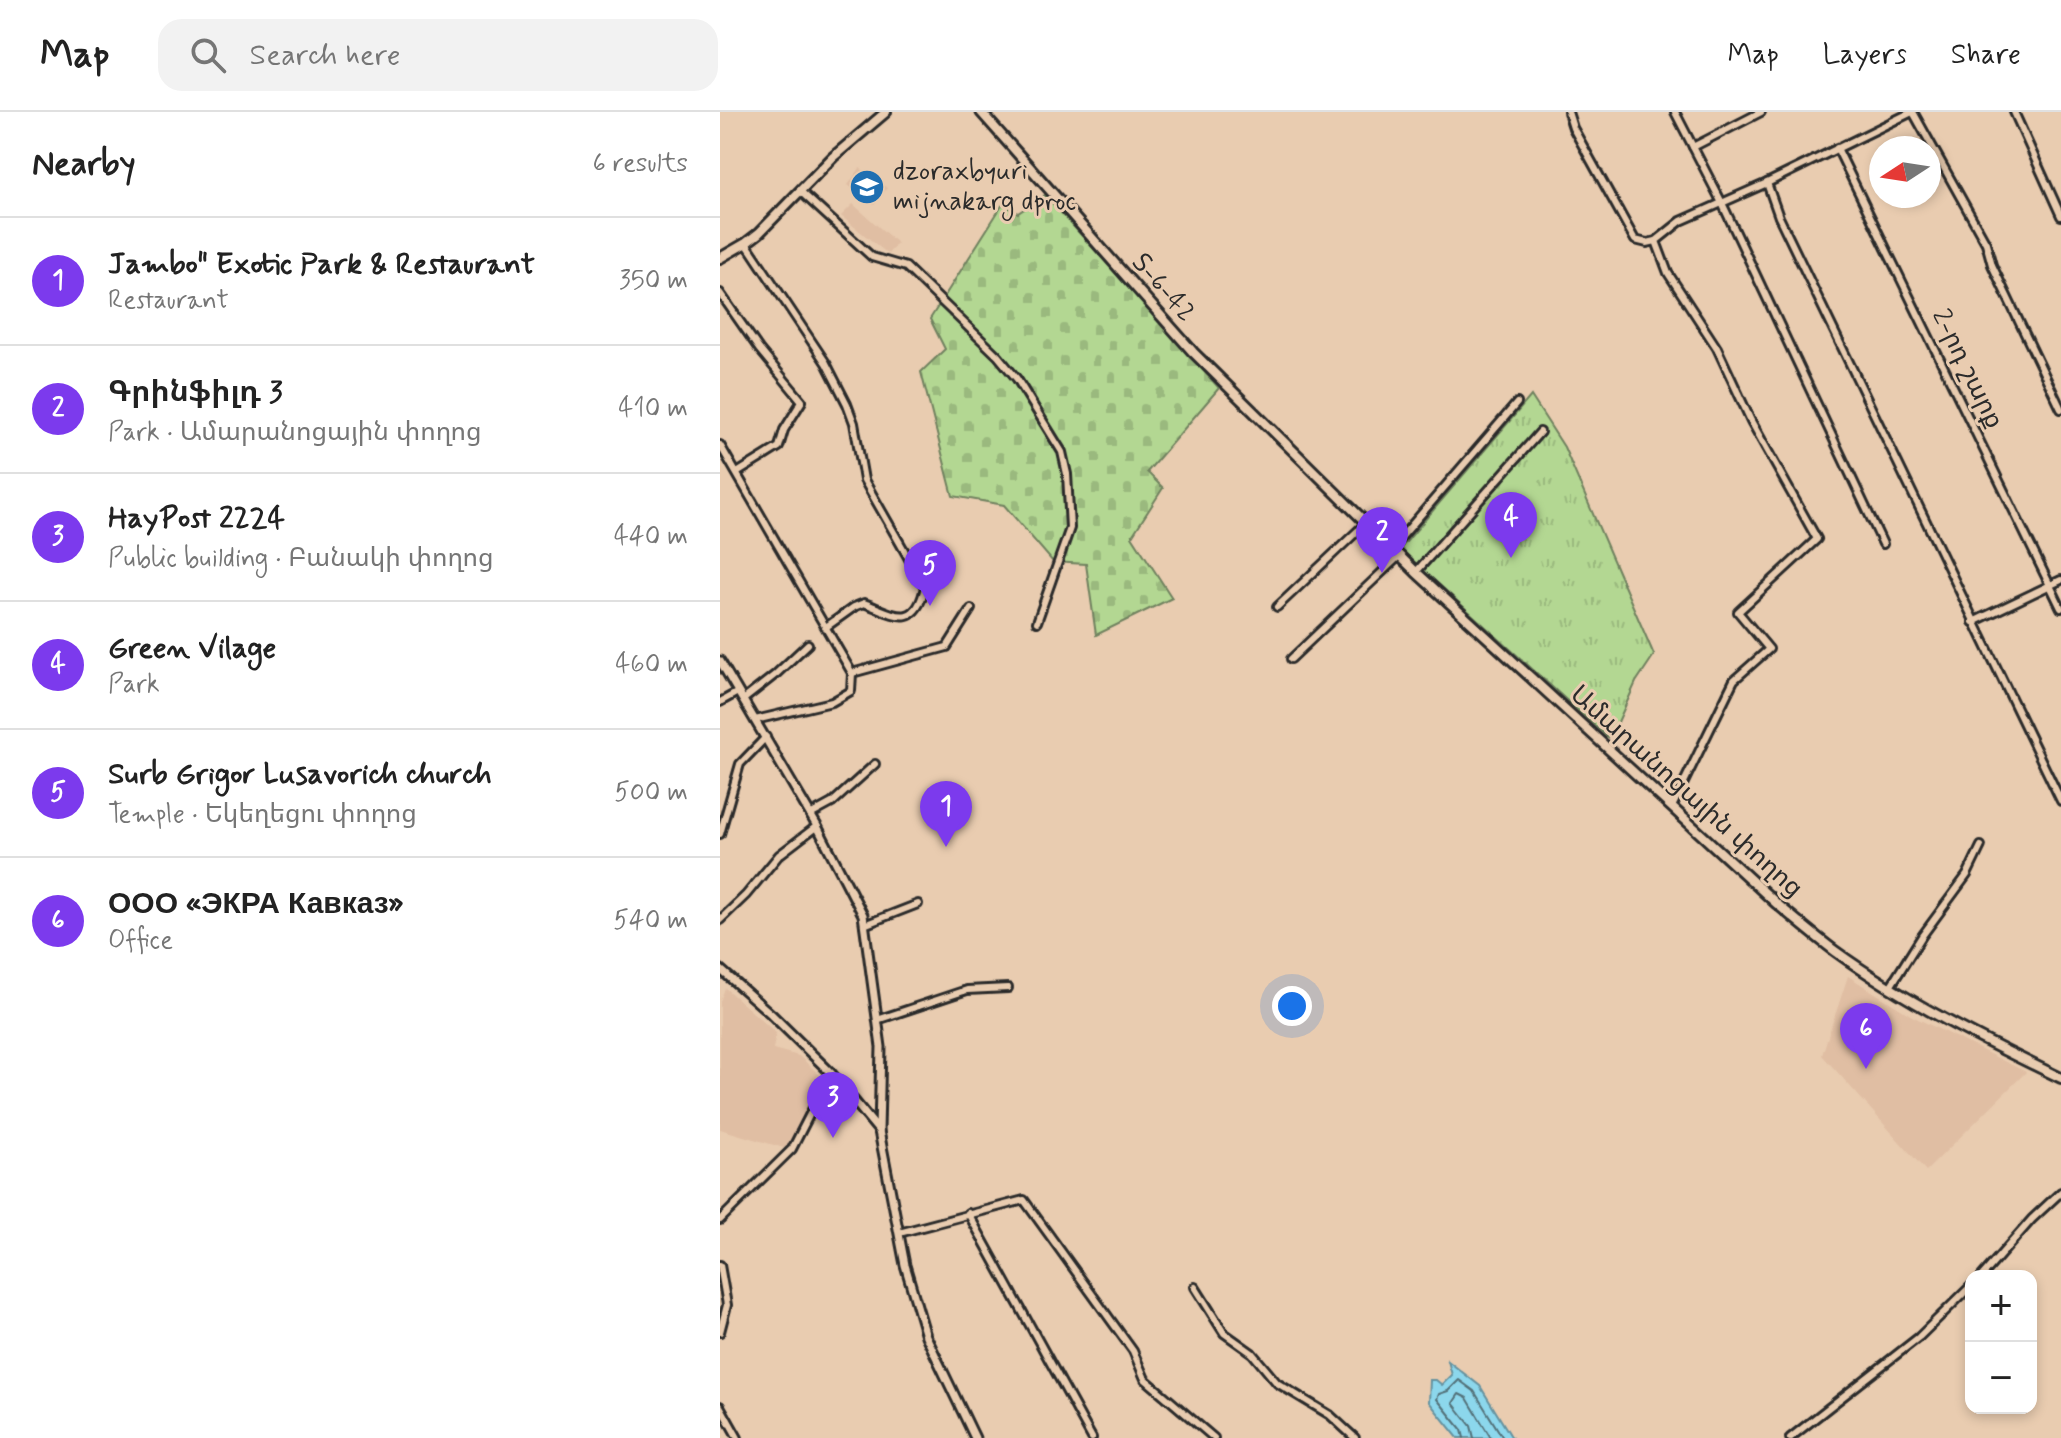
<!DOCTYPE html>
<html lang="en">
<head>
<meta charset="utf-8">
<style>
  body { margin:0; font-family:Mynerve,"Noto Sans Armenian",sans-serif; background:#f2f2f2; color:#222 }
  .controls { position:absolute; right:24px; bottom:24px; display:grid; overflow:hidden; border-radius:16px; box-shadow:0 4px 12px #0003 }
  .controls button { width:72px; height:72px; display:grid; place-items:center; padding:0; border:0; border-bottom:2px solid #e0e0e0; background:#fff; color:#222; font:40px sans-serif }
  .compass { position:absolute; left:1149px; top:24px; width:72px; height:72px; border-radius:50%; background:#fff; box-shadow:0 4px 12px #0003; rotate:258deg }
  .you { position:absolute; left:572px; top:894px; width:28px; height:28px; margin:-20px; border:6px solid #fff; border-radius:50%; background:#1a73e8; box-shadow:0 0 0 12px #1a73e833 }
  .badge { display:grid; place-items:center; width:52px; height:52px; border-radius:50%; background:#7c3aed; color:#fff; font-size:26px; font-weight:700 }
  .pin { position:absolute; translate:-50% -66px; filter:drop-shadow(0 2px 4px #0008) }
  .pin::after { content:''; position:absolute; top:42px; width:28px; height:24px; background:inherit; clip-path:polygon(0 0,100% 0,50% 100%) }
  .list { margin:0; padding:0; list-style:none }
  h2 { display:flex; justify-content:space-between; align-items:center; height:104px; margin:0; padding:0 32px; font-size:34px }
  h2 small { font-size:26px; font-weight:400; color:#767676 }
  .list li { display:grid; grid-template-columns:52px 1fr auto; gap:24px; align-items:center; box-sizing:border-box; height:128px; padding:0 32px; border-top:2px solid #e0e0e0 }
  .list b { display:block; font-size:30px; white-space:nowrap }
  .list p { margin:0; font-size:26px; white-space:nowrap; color:#767676 }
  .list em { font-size:26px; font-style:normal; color:#767676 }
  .icon { flex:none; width:44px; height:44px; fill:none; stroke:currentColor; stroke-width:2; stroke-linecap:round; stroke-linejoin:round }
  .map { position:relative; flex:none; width:1341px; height:1326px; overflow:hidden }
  header { display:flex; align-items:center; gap:48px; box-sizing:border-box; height:112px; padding:0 40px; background:#fff; border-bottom:2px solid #e0e0e0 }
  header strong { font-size:38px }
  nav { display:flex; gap:44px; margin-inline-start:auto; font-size:28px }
  .search { width:560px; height:72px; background:#f2f2f2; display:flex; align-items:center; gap:20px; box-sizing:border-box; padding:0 28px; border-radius:24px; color:#767676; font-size:30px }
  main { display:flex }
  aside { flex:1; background:#fff }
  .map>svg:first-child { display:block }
</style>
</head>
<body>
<header>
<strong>Map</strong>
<div class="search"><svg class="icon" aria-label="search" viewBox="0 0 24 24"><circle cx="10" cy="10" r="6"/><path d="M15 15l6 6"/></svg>Search here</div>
<nav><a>Map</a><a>Layers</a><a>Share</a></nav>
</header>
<main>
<aside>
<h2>Nearby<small>6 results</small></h2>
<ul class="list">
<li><span class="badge">1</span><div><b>Jambo&quot; Exotic Park &amp; Restaurant</b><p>Restaurant</p></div><em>350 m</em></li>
<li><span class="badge">2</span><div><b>Գրինֆիլդ 3</b><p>Park · Ամարանոցային փողոց</p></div><em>410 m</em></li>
<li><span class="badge">3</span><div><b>HayPost 2224</b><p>Public building · Բանակի փողոց</p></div><em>440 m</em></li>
<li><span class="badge">4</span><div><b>Green Vilage</b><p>Park</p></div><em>460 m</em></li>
<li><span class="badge">5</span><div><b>Surb Grigor Lusavorich church</b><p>Temple · Եկեղեցու փողոց</p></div><em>500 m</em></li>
<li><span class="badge">6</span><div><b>ООО «ЭКРА Кавказ»</b><p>Office</p></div><em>540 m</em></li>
</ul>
</aside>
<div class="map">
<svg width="1341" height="1326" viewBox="0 0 1341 1326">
  <defs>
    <pattern id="cemetery-stones" width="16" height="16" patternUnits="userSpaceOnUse" patternTransform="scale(2)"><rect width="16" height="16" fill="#b3d792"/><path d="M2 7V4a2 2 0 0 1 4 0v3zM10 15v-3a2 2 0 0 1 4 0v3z" fill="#9ab97e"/></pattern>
    <pattern id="park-tufts" width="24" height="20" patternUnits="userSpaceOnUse" patternTransform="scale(2)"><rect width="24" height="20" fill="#b3d792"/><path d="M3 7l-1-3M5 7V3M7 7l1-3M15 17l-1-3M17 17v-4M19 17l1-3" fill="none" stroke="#9ab97e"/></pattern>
  </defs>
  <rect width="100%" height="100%" fill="#e9ccb0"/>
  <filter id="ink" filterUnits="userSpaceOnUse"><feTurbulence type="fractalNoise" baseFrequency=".0125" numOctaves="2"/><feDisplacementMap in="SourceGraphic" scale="16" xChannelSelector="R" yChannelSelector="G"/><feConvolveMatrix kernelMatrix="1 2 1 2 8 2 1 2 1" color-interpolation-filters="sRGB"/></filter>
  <g filter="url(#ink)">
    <g fill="#e0bea3">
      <polygon points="140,56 167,76 154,93 128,73"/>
      <polygon points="133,92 177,131 168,142 121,104"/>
      <polygon points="1128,864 1192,904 1306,960 1206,1059 1102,943"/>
      <polygon points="5,876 56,921 53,937 79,944 103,966 70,1034 64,1036 0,1017 0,889"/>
    </g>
    <polygon fill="url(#cemetery-stones)" stroke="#6f815e" stroke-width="2" points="325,83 499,276 427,360 443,376 412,424 452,486 376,523 366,452 333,450 284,393 233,384 201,260 225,237 210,207 283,92 298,101"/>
    <polygon fill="url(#park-tufts)" stroke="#6f815e" stroke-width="2" points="811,284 844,335 934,543 916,570 893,621 887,625 680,437"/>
    <polygon fill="#8cd7ec" stroke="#65929f" stroke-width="2" points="728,1249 760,1274 792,1326 738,1326 709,1290 710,1268 716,1268 722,1273 732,1263"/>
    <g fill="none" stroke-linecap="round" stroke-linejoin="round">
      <g stroke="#527078" stroke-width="2">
        <polyline points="744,1326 742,1318 717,1287 719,1282 728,1279 739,1268 754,1279 783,1326"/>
        <polyline points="754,1326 751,1314 733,1291 739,1282 747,1286 771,1326"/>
      </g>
      <g stroke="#2b2b2b" stroke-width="12">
        <g id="minor">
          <polyline points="848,0 853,16 915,128 927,131 936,129"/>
          <polyline points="955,0 1002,91 1163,432"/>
          <polyline points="1193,0 1266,131 1272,153 1341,297"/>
          <polyline points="1294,0 1341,104"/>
          <polyline points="973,35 1041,0"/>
          <polyline points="1117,36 1341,496"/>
          <polyline points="1047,71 1059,105 1341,689"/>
          <polyline points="80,79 152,145 186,155 278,244 297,267 342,340 347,362 350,416 317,510"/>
          <path d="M26 131 106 251 127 292 134 311 144 368 205 475C195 519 174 502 144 491L134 495 106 515"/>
          <polyline points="0,181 39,237 82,289 64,318 59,335 17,361"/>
          <polyline points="0,333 132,561"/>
          <polyline points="672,436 797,291"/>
          <polyline points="696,460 820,320"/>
          <polyline points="557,495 646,411"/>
          <polyline points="1253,510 1341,468"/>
          <polyline points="571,547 679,444"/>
          <polyline points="132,561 227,535 251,497"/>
          <polyline points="23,588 56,562 88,532"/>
          <polyline points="0,590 18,580"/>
          <polyline points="35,608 112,590 131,579 132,561"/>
          <polyline points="952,695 1014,568 1049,537 1018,500 1097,427 1031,309 997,236 948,161 936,129 961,109 1047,71 1192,0"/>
          <polyline points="90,703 112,691 155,652"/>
          <polyline points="0,722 20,652 46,625"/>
          <polyline points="0,808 26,783 59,743 97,714"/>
          <polyline points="144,813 198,792"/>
          <polyline points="1170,875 1202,824 1247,763 1261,734"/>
          <polyline points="157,908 247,878 288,876"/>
          <polyline points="248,1101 372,1326"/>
          <polyline points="0,1108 72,1037 111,961"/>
          <polyline points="179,1121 304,1088 413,1239 425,1267 494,1326"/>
          <polyline points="0,1153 7,1193 0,1220"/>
          <polyline points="1262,1164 1312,1107 1341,1080"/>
          <polyline points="475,1175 504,1221 532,1241 557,1271 610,1303 635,1326"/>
          <polyline points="0,1294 18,1326"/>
          <polyline points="1070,1326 1199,1225 1251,1174"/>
        </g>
      </g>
      <g stroke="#2b2b2b" stroke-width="13">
        <g id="tertiary">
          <polyline points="0,549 97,714 143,803 161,935 159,1019 185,1153 206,1224 255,1326"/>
          <polyline points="0,857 51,902 111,961 159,1019"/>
        </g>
      </g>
      <g stroke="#2b2b2b" stroke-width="14">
        <g id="secondary">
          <path d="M261 0 473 240 696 460 1057 792C1076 808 1095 824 1115 839 1184 889 1264 929 1341 966"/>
          <polyline points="0,146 26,131 39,121 113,45 166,0"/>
        </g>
      </g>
      <use href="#minor" stroke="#e9ccb0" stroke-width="6"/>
      <use href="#tertiary" stroke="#e9ccb0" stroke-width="7"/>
      <use href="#secondary" stroke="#e9ccb0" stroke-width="8"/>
    </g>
  </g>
  <defs>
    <g id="school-disc" transform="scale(1.8)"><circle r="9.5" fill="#1f6fb2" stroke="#e9ccb0"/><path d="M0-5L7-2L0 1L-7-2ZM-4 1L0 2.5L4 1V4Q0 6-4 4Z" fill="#fff"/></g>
  </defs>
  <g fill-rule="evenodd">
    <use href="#school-disc" x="147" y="75"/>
  </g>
  <g text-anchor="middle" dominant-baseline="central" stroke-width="6" stroke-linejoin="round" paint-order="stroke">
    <g font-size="26" fill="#2b2b2b" stroke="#e9ccb0" text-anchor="start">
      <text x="173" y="60">dzoraxbyuri<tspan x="173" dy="30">mijnakarg dproc</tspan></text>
    </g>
    <g font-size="26" fill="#2b2b2b" stroke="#e9ccb0">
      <text transform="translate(443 176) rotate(48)">Տ-6-42</text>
      <text transform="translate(1247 257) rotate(64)">2-րդ շարք</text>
      <text transform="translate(966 680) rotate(42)">Ամարանոցային փողոց</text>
    </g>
  </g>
</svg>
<div class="controls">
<button>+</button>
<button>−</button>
</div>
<svg class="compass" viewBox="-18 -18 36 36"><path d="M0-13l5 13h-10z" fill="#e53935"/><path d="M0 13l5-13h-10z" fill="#767676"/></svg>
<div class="you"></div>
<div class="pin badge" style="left:226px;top:735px">1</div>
<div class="pin badge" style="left:662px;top:461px">2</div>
<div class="pin badge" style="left:113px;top:1026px">3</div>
<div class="pin badge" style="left:791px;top:446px">4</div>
<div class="pin badge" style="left:210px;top:494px">5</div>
<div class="pin badge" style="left:1146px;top:957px">6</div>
</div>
</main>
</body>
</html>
